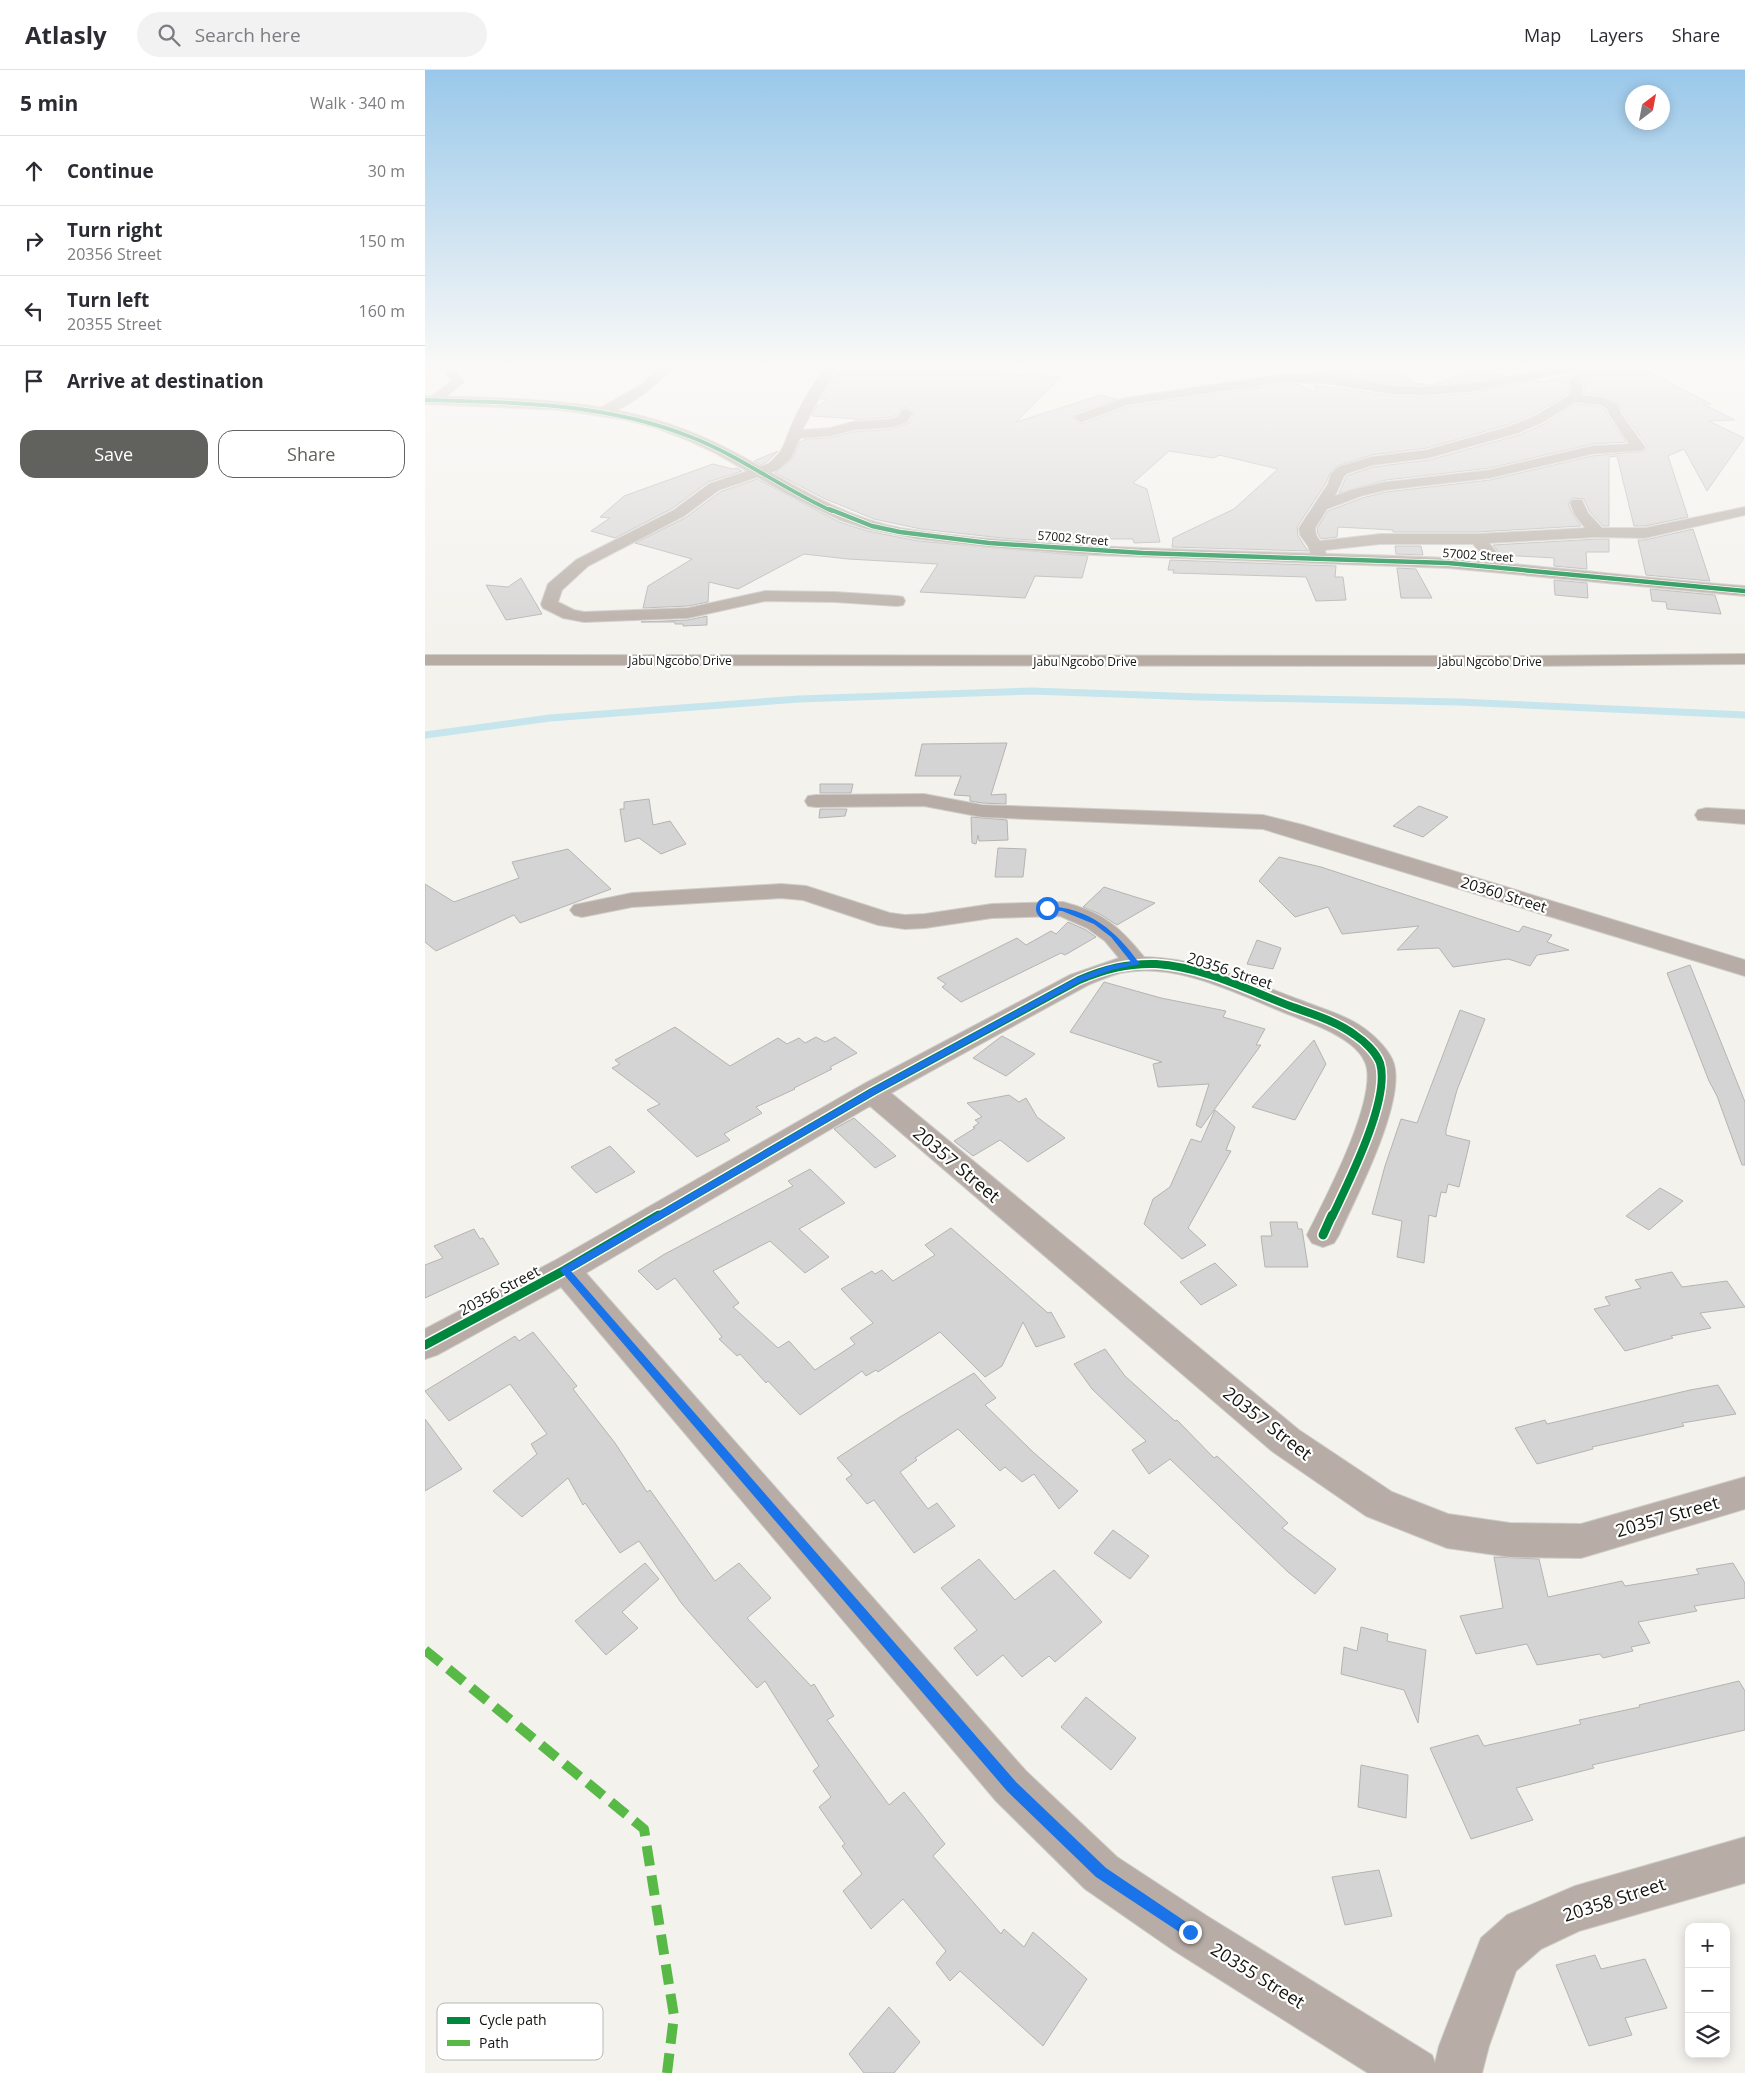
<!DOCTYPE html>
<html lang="en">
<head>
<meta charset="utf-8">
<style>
  body { margin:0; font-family:"Open Sans",sans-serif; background:#f2f2f3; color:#2b2b33 }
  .controls { position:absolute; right:15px; bottom:15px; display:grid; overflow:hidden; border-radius:10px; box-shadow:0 2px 12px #0003 }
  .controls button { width:45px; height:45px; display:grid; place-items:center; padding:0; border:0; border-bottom:1px solid #e1e1e2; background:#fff; color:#2b2b33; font:25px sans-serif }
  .compass { position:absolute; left:1200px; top:15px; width:45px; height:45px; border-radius:50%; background:#fff; box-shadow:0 2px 12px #0003; rotate:32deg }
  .stop { position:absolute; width:15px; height:15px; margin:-11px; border:4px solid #1a73e8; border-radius:50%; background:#fff }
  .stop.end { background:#1a73e8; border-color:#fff; box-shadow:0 1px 5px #0008 }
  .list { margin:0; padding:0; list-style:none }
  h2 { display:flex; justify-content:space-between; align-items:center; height:65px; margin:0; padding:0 20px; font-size:21px }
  h2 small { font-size:16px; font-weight:400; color:#7c7c81 }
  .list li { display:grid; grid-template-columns:32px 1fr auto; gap:15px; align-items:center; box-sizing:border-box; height:70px; padding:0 20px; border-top:1px solid #e1e1e2 }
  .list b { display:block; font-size:19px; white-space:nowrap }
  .list p { margin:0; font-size:16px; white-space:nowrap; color:#7c7c81 }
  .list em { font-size:16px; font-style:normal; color:#7c7c81 }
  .actions { display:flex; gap:10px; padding:15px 20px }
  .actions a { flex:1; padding:11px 0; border:1px solid #61615d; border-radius:15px; text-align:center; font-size:18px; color:#61615d }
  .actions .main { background:#61615d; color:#fff }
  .icon { flex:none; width:28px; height:28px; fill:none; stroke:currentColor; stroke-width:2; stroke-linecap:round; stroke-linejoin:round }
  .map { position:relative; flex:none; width:1320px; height:2003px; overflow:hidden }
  header { display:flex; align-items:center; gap:30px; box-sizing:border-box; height:70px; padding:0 25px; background:#fff; border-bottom:1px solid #e1e1e2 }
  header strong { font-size:24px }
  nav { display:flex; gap:28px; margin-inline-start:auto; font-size:18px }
  .search { width:350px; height:45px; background:#f2f2f3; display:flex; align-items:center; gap:12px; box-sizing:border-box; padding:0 18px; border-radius:28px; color:#7c7c81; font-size:19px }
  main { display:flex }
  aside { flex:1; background:#fff }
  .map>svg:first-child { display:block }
</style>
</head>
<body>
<header>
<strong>Atlasly</strong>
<div class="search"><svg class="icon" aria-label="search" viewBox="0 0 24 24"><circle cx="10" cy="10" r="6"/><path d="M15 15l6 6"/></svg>Search here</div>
<nav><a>Map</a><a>Layers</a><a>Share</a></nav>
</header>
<main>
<aside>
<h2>5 min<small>Walk · 340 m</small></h2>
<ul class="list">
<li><svg class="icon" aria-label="ahead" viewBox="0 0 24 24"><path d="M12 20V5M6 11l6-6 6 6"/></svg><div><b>Continue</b></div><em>30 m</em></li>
<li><svg class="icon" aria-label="right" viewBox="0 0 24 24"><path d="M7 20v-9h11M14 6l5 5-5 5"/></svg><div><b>Turn right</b><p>20356 Street</p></div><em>150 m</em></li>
<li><svg class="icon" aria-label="left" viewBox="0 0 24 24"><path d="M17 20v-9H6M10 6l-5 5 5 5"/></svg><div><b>Turn left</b><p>20355 Street</p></div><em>160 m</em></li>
<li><svg class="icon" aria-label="arrive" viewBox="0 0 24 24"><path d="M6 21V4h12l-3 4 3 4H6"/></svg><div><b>Arrive at destination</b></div></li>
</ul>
<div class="actions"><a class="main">Save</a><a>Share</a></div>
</aside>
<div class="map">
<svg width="1320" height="2003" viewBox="0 0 1320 2003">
  <rect width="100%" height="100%" fill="#f3f2ed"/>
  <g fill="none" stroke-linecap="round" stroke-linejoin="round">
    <polyline stroke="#c6e5ec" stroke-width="5.5" points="598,621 614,621"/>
    <polyline stroke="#c6e5ec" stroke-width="7" points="0,665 125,648 374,629 606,621 775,627 1034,632 1320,645"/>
  </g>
  <g fill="#d5d4d4" stroke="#b5b4b3">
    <polygon points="420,298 567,298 564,303 636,307 591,352 676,325 692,329 651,343 648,348 657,354 702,337 858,314 872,314 892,322 889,315 969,326 1001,327 1048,323 1106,311 1119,312 1145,306 1145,303 1152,298 1216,298 1286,334 1278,334 1310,350 1284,351 1319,368 1282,421 1259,379 1243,386 1263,447 1220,456 1209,456 1192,386 1184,387 1184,456 1178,456 1165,442 1159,429 1147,428 1143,434 1149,446 1156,456 1052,462 968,462 968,460 913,457 912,467 896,469 893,464 892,458 903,441 937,428 961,422 1065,410 1167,386 1220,381 1222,376 1198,343 1194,332 1179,326 1158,323 1160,317 1156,307 1150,305 1142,310 1144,318 1141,325 1109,344 1082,355 1002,378 946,385 912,396 905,403 901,413 872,457 873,466 883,481 747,477 748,468 809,439 853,399 794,385 789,388 744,381 708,413 722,419 735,472 709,473 708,469 667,469 666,474 577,468 496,459 449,449 398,428 350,403 367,389 375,372 381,369 405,368 428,362 468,359 484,353 489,343 481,337 475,339 472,345 466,347 429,350 433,349 387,346 392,336 402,330 396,329 411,303 417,303"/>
    <polygon points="1049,299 1079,305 1048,311 1008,315"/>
    <polygon points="973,301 991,313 1006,315 969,314 885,302 930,304"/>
    <polygon points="1150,334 1175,337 1181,340 1182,345 1201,372 1167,374 1065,398 961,410 914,423 921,407 924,405 948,397 1004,390 1094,365 1119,354"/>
    <polygon points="353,381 342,392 336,395 329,391"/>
    <polygon points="288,394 308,399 312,398 317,401 283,412 248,438 190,468 166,461 185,448 175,447 199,426"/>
    <polygon points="332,409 414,452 442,461 493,471 663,486 657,508 610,506 600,528 495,522 513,494 423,489 379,484 313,519 284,512 283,532 263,536 218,538 223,516 267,489 210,473 260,448 295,422"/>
    <polygon points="1268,459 1285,511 1221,505 1213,470 1220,470"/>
    <polygon points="1173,469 1184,469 1184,482 1161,482 1162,499 1129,496 1129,488 1076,485 1068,475"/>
    <polygon points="970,476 996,476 998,485 971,484"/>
    <polygon points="745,490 911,496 910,507 918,507 921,530 891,531 881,507 748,503 749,500 743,500"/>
    <polygon points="972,498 991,499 1007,528 976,528"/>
    <polygon points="96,508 117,544 81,550 61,515 83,517"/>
    <polygon points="1129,510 1162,513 1163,528 1130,525"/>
    <polygon points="1225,519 1290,525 1296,544 1242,539 1241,532 1227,531"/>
    <polygon points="282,546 282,555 258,556 258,554 250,554 250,552 216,552 263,550"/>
    <polygon points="582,673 566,725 581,724 581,734 557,733 545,731 545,726 529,725 536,706 490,706 497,674"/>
    <polygon points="395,714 428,714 426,723 395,723"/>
    <polygon points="224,729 228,755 245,751 261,774 236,784 214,768 200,772 195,739 199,739 199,732"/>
    <polygon points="994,736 1023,747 998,767 968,756"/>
    <polygon points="395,739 422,739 420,746 394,748"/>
    <polygon points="546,747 582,750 583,770 554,771 553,765 551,774 547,773"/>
    <polygon points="573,778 601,779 598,807 570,807"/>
    <polygon points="143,779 186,819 95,853 89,845 11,881 0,872 0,814 29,832 94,808 87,792"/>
    <polygon points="854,787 896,797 1094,862 1098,856 1127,865 1122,872 1144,880 1112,885 1105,896 1083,889 1028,897 1014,878 972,880 994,856 917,864 903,837 870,847 834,811"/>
    <polygon points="679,817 704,825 730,833 692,855 675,844 658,837"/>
    <polygon points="643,852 661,860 671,867 640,885 636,883 536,932 517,917 521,914 512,908 592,868 601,875 626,861 631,864"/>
    <polygon points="832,870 856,878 848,899 822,894"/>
    <polygon points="1265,895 1320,1032 1320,1095 1317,1095 1292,1026 1284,1011 1242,903"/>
    <polygon points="679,912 736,928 801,941 798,947 840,959 831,975 836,975 776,1058 771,1055 784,1014 733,1017 728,994 737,992 645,962"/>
    <polygon points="1035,940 1060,949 1032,1020 1021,1060 1021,1065 1045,1071 1034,1117 1023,1114 1021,1123 1016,1122 1011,1147 1004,1145 999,1193 972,1187 977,1151 947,1144 960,1096 976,1049 992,1053"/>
    <polygon points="250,957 305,996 353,968 362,974 374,968 380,973 391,967 400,972 410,967 432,983 405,997 407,999 369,1018 370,1019 331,1037 337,1043 299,1064 305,1070 272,1087 222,1040 235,1034 187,998 195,994 190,990"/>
    <polygon points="577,966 610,984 581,1006 548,988"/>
    <polygon points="889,970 901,994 870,1050 827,1037"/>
    <polygon points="584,1025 594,1032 601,1028 612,1047 640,1068 603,1092 575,1070 548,1086 529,1071 550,1058 548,1057 554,1053 550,1050 557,1047 542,1033"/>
    <polygon points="790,1040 810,1057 801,1080 806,1081 763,1158 781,1175 757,1189 719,1154 728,1129 745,1117 766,1069 776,1072"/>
    <polygon points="429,1048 471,1086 450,1098 409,1059"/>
    <polygon points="185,1076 210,1102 171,1123 146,1097"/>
    <polygon points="385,1099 420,1133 374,1159 404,1187 380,1203 345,1171 288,1201 314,1233 308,1237 353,1278 364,1271 390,1300 430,1274 425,1268 448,1253 416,1219 447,1201 450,1204 457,1200 468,1211 510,1185 500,1175 526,1158 623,1243 626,1242 640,1267 611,1277 598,1252 577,1296 560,1307 515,1262 453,1302 451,1300 441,1306 437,1301 375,1345 343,1311 341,1313 315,1284 312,1286 294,1269 297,1267 250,1208 232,1220 213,1201 238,1185 368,1116 363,1111"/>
    <polygon points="1235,1118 1258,1131 1224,1160 1201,1146"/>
    <polygon points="845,1152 872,1152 873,1159 877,1159 883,1197 840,1197 836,1166 847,1166"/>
    <polygon points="49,1159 55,1169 58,1168 74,1194 0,1228 0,1195 18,1188 9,1176"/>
    <polygon points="790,1193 812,1215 776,1235 755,1212"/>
    <polygon points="1247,1202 1257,1217 1302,1211 1320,1237 1275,1243 1286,1258 1246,1266 1248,1268 1200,1281 1169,1239 1185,1235 1180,1227 1216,1218 1210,1210"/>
    <polygon points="108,1262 152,1316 148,1319 190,1373 222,1422 225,1420 290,1511 314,1493 346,1528 322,1548 386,1616 389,1614 409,1646 402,1650 464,1735 479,1722 520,1774 508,1786 576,1864 579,1859 599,1877 608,1862 662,1909 618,1976 535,1901 525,1911 511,1893 521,1881 478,1829 446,1859 418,1821 437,1804 417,1776 420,1774 394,1737 406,1727 388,1701 394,1696 340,1611 332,1618 286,1567 257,1534 214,1471 195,1483 160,1433 158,1435 143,1408 97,1447 68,1421 112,1384 106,1374 122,1364 85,1314 24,1351 0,1321 90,1266 94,1271"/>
    <polygon points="680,1279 700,1306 750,1351 752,1350 789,1388 792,1386 863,1453 857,1458 911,1499 890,1524 863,1502 745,1389 724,1404 707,1380 721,1371 667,1319 649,1294"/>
    <polygon points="549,1303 571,1328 560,1335 608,1382 653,1421 634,1439 609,1404 597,1412 580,1397 575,1401 533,1359 490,1388 492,1390 475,1402 503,1439 512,1433 530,1456 489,1483 449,1430 442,1434 421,1409 427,1405 412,1388 475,1347"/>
    <polygon points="1293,1315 1311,1344 1257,1353 1259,1356 1167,1377 1168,1379 1112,1394 1090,1358 1120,1350 1122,1354 1265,1320"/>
    <polygon points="0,1349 37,1399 0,1421"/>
    <polygon points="688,1460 724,1486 705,1509 669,1483"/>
    <polygon points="1069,1487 1114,1489 1123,1527 1197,1511 1200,1516 1274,1504 1271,1499 1308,1493 1320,1513 1320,1528 1269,1536 1272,1541 1213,1552 1225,1573 1206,1577 1208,1581 1178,1588 1175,1584 1112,1595 1102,1574 1051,1584 1035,1546 1078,1538"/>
    <polygon points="554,1489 590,1530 629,1500 677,1552 630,1592 624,1586 597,1607 578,1585 552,1606 529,1578 552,1560 516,1518"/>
    <polygon points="220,1493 234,1509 197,1542 213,1558 181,1585 150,1551"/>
    <polygon points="936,1557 963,1564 962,1571 1001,1580 993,1653 979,1620 916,1604 919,1577 932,1581"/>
    <polygon points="1314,1611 1320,1621 1320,1660 1167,1695 1169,1698 1091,1718 1108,1750 1046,1769 1005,1678 1053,1665 1059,1676 1156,1654 1154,1650 1215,1637 1214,1635"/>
    <polygon points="661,1627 711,1668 686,1700 636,1657"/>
    <polygon points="936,1695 983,1705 981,1748 933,1737"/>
    <polygon points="954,1800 967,1846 920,1855 907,1807"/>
    <polygon points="1170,1885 1176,1899 1220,1889 1242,1938 1200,1948 1207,1965 1164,1976 1131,1895"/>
    <polygon points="464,1937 495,1972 469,2003 439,2003 424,1984"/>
  </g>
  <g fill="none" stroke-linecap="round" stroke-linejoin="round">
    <g stroke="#cecdca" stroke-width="2">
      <g id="street">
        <path d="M235 298H247C237 312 189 349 173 345L171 342 173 339 216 315Z"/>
        <path d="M399 298H411L377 360 405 358 427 352 466 349 473 347 477 340 481 339 487 343 482 352 468 357 428 360 405 366 375 368 366 388 353 400 294 420 259 446 163 496 137 520 133 532 149 540 159 542 263 538 340 521 410 522 472 526 478 527 480 531 478 535 472 536 410 532 340 531 263 548 159 552 138 548 118 538 116 534 123 514 151 490 249 440 284 414 343 394C362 379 359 370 369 350 377 332 388 315 399 298Z"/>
        <polygon points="1128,298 1150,299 1144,302 1048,321 1001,325 969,324 898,313 858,312 702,335 656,352 650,348 652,345 700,328 858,304 898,305 969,316 1001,317 1048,313"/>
        <polygon points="27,299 31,301 39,312 12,334 4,334 2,331 4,328 27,311 21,303"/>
        <path d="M1150 307 1154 308 1158 318 1155 325 1179 328 1193 334 1196 344 1220 377 1218 380 1167 384 1065 408 961 420 936 426 902 439 890 458 891 465 895 471 955 464H1052L1160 458 1150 445 1145 433 1147 430H1157L1163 443 1177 458H1220L1320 437V445L1220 468 1173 467 1064 473 1077 489 1080 497 1078 500H1066L1061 490 1048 474H955L900 480 902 490 900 493H888L883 476 875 465 874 458 903 414 906 404 913 397 946 387 1002 380 1083 357 1110 346 1143 326 1146 318 1144 311ZM1150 332 1176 335 1183 339 1184 344 1204 374 1167 376 1065 400 961 412 926 420 910 426 919 406 923 403 948 395 1003 388 1093 363 1118 352Z"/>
        <polygon points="499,724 557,735 838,745 878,755 1320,890 1320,906 838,759 557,747 499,736 391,737 383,736 380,731 383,726 391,725"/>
        <polygon points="1281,738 1320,740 1320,754 1273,750 1270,745 1273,740"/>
        <path d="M356 814 381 816 465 843 480 845 500 844 567 834 638 832C677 842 694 856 719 887 775 888 824 911 875 930 897 939 921 945 940 959 951 967 965 981 969 994 980 1034 931 1127 914 1165L909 1173 898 1177 887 1173 882 1165C899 1131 955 1026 940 992 934 978 919 969 906 962 886 952 866 946 846 937 800 918 746 892 695 903 684 906 673 911 663 915L466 1023 874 1360 967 1422 1023 1444 1085 1453 1156 1454 1320 1407V1439L1156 1488 1085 1487 1022 1478 941 1446 848 1382 445 1036 161 1203 601 1701 692 1787 782 1846 1007 1985 1010 1993 1014 1976 1056 1868 1082 1845 1150 1816 1320 1767V1813L1154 1861 1116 1879 1091 1901 1064 1976 1057 2003H943L748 1880 660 1819 571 1731 136 1217 12 1285 0 1289V1259L129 1191 437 1015 645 905 694 888 680 871 662 858 635 846 567 848 500 858 480 859 453 855 378 830 356 828 207 837 157 847 149 845 145 840 149 835 207 823Z"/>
      </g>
    </g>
    <g stroke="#cecdca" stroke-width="2">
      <g id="secondary">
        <path d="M0 326C91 328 188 328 273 365 342 394 401 444 476 458 529 467 584 470 637 474 766 482 895 482 1023 488 1055 490 1086 494 1118 497 1185 503 1252 511 1320 516V526L1023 498 668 485 564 477 493 469 442 459 415 450 364 425 288 382 262 370 231 358 201 350 135 340 0 334Z"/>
        <polygon points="1320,584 1320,594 1091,596 0,595 0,585 1091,586"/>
      </g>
    </g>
    <use href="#street" fill="#b7ada6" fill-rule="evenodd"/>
    <use href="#secondary" fill="#b6aca3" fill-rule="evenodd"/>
    <polyline stroke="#58b947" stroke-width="10" stroke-dasharray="20 10" stroke-linecap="butt" points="0,1580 219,1759 249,1946 242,2003"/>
    <g stroke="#fff" stroke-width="5">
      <path id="cycleway-far3" d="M0 330C90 332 181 333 266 367 315 386 358 419 407 441"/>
    </g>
    <g stroke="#fff" stroke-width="6">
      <polyline id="cycleway-far2" points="404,439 447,456 475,462 564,473 718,483 1023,493 1320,521"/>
    </g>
    <g stroke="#fff" stroke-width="11">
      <path id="cycleway-far1" d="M232 1147 447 1022 654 910C680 899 703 893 731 894 778 897 821 919 865 936 887 944 911 951 930 965 939 971 951 982 955 993 966 1029 923 1113 907 1147"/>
    </g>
    <g stroke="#fff" stroke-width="12">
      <g id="cycleway">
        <polyline points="898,1165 907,1145"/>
        <polyline points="0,1275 140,1200 234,1145"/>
      </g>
    </g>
    <use href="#cycleway-far3" stroke="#00873e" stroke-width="4"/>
    <use href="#cycleway-far2" stroke="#00873e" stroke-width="4.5"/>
    <use href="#cycleway-far1" stroke="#00873e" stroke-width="8"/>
    <use href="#cycleway" stroke="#00873e" stroke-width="9"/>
  </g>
  <linearGradient id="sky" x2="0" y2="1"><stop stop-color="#9ac8ea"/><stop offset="0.51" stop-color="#faf9f7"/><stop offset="1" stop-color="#faf9f7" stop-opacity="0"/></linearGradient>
  <rect width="1320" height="579" fill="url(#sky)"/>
  <path fill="#1a73e8" d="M622 836C665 838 691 861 715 894L687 900 657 911 450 1024 146 1201 591 1712 681 1798 770 1858 772 1862 770 1867 765 1869 671 1807 582 1721 135 1200 137 1198 444 1020 651 908 683 896 706 892 686 867 669 854 637 841 620 840 619 838Z"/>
  <g text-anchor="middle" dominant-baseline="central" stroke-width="4.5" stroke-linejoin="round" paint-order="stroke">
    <g font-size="12" fill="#13130f" stroke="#fff">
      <text transform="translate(648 468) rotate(5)">57002 Street</text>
      <text transform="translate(1053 485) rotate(4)">57002 Street</text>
      <text x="255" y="590">Jabu Ngcobo Drive</text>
      <text x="660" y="591">Jabu Ngcobo Drive</text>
      <text x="1065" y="591">Jabu Ngcobo Drive</text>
    </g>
    <g font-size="15" fill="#13130f" stroke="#fff">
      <text transform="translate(1079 824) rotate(17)">20360 Street</text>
      <text transform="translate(805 900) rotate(18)">20356 Street</text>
      <text transform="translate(74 1220) rotate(-28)">20356 Street</text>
    </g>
    <g font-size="18" fill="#13130f" stroke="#fff">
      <text transform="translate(532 1094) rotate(40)">20357 Street</text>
      <text transform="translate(843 1353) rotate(38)">20357 Street</text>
      <text transform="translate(1242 1446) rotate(-16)">20357 Street</text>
      <text transform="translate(1189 1829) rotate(-18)">20358 Street</text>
      <text transform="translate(833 1905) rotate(32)">20355 Street</text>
    </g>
  </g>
  <rect x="12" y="1933" width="166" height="57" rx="8" fill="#fff" stroke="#b8b8b7" stroke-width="1"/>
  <rect x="22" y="1947" width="23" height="7" fill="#00873e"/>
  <rect x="22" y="1970" width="23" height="6" fill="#58b947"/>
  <g font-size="14" fill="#13130f">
    <text x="54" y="1955">Cycle path</text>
    <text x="54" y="1978">Path</text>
  </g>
</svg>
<div class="controls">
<button>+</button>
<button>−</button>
<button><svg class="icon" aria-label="layers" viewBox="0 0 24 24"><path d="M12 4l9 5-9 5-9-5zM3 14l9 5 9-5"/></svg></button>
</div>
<svg class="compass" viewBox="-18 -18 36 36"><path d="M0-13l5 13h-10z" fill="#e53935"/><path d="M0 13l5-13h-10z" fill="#7c7c81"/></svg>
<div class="stop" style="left:622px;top:838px"></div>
<div class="stop end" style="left:765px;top:1862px"></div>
</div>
</main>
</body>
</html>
